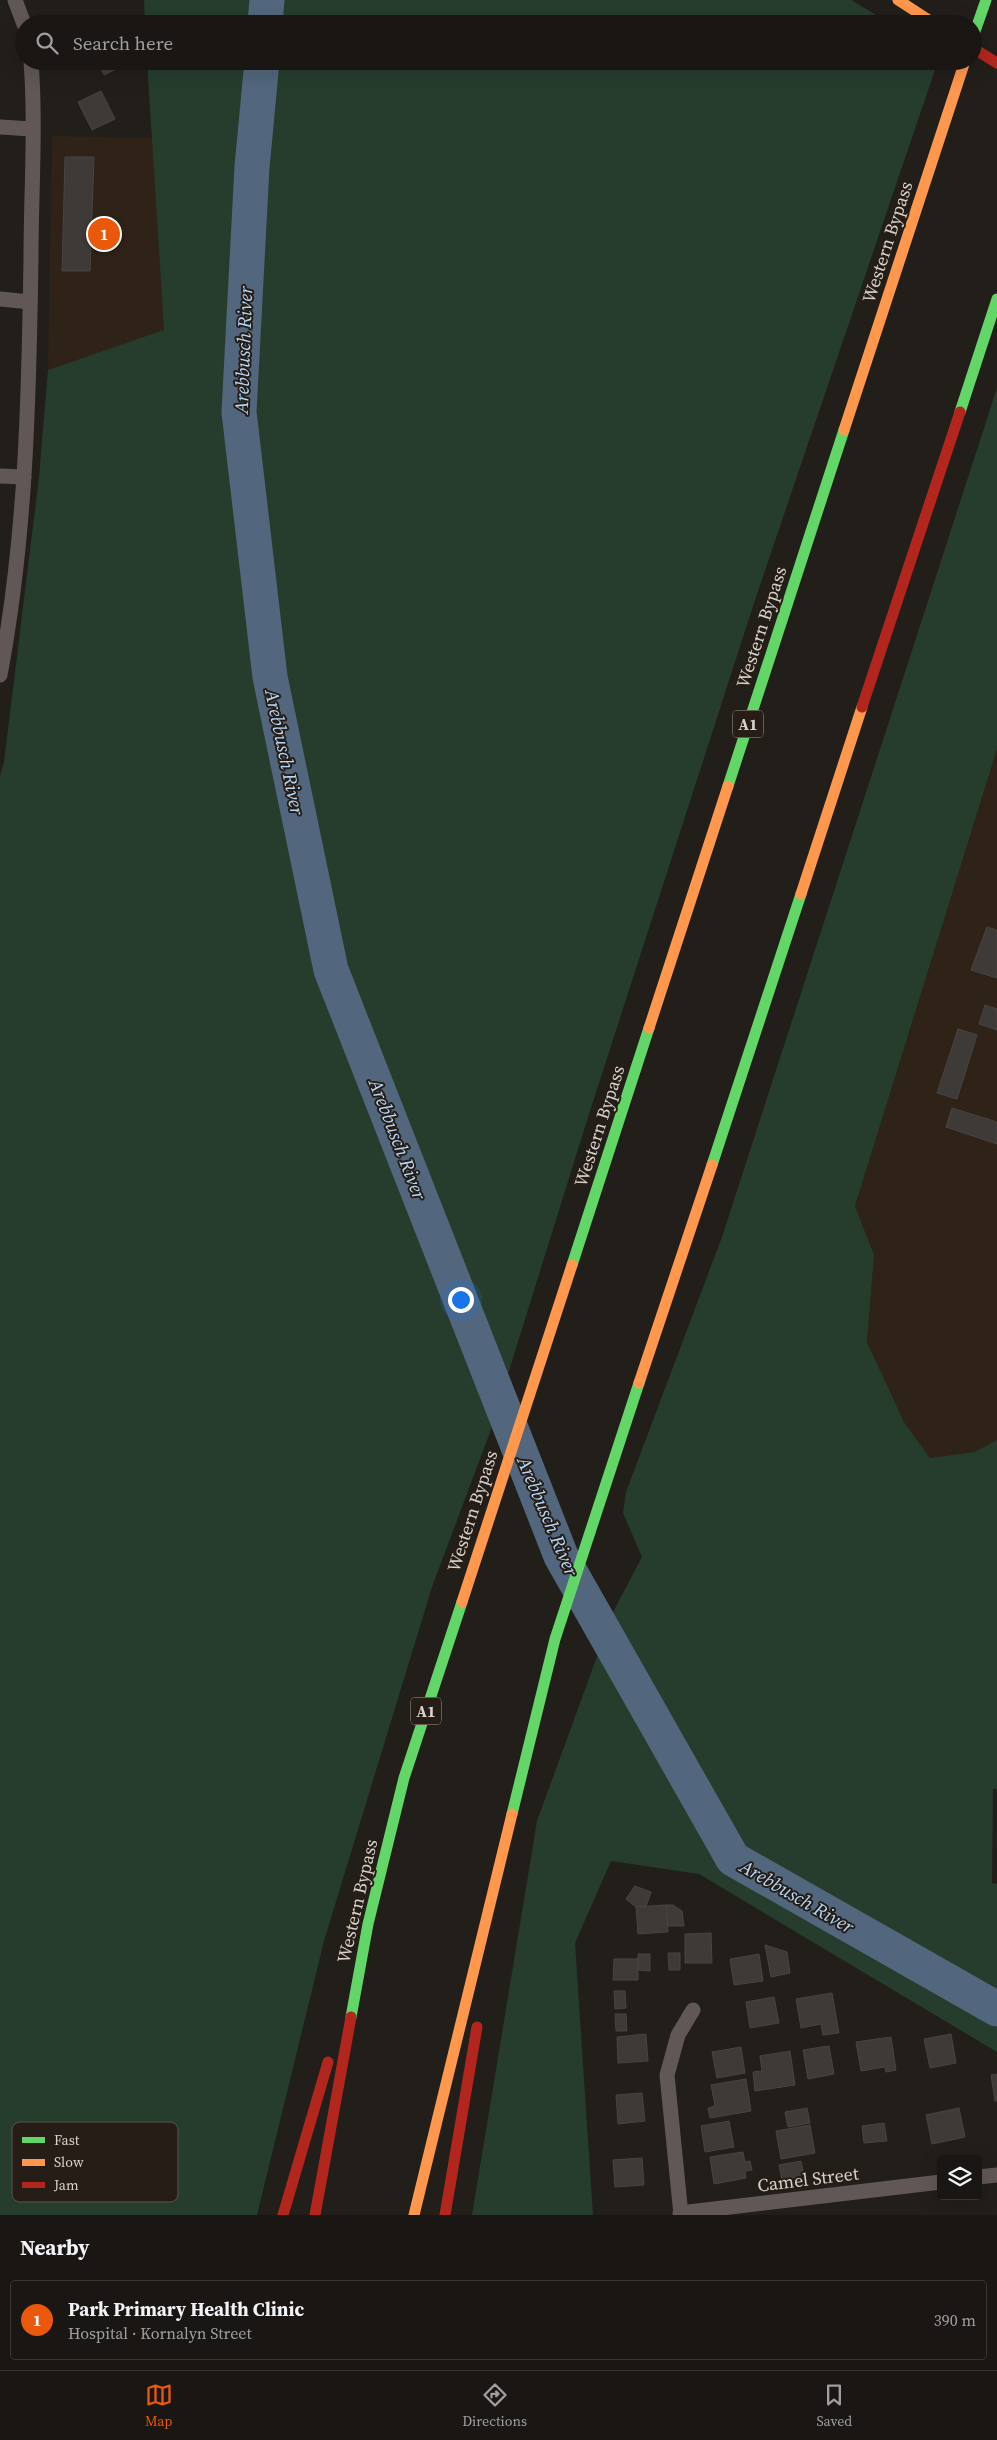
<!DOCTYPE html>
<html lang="en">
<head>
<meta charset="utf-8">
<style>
  body { margin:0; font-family:"Source Serif 4",serif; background:#272322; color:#f1f3f6 }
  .controls { position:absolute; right:15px; bottom:15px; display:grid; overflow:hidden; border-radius:5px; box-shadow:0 5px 20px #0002 }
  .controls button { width:45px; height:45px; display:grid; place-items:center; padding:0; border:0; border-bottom:1px solid #383534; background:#1a1614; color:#f1f3f6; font:25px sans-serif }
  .you { position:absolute; left:460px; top:1299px; width:18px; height:18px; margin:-12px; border:4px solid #fff; border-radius:50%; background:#1a73e8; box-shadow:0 0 0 8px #1a73e833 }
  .badge { display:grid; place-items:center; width:32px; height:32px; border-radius:50%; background:#ea580c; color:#fff; font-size:16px; font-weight:700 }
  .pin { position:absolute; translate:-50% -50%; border:2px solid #fff; box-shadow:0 1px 5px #0006 }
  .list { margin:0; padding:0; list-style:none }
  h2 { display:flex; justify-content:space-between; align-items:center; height:65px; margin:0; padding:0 20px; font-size:21px }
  h2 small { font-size:16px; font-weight:400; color:#9f9fa0 }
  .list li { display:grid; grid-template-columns:32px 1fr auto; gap:15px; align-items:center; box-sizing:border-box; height:80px; margin:0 10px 10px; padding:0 10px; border:1px solid #383534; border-radius:5px }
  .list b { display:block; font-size:19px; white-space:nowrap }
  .list p { margin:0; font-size:16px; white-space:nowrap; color:#9f9fa0 }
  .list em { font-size:16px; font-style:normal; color:#9f9fa0 }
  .icon { flex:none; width:28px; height:28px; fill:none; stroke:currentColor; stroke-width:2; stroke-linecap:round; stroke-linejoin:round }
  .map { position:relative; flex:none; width:997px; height:2215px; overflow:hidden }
  .search { position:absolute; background:#1a1614; box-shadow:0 5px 20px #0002; left:15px; right:15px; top:15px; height:55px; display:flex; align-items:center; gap:12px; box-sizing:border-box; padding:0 18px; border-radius:28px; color:#9f9fa0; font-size:19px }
  .sheet { height:155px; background:#1a1614 }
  nav { display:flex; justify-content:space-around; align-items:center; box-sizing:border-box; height:70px; border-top:1px solid #383534; background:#1a1614; font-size:14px; color:#9f9fa0 }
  nav a { display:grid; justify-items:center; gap:2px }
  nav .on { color:#ea580c }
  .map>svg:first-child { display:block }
</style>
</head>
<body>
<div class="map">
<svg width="997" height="2215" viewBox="0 0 997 2215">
  <rect width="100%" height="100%" fill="#221e1a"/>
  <g fill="#2f2318">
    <polygon points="52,136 152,138 164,331 48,370"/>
    <polygon points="997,749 997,1440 974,1452 930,1458 904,1422 867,1342 874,1255 855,1206"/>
  </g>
  <g fill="#263d2e">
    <polygon points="144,0 851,0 891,24 145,24"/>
    <polygon points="147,61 938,61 756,597 589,1114 489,1435 432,1587 324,1941 257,2215 0,2215 0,776 4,762 39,477 48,370 164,330"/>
    <polygon points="997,388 997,749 855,1206 874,1255 867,1342 904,1422 930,1458 974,1452 997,1440 997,1789 993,1789 992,1883 997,1884 997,2052 699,1874 611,1861 575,1943 593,2215 472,2215 537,1821 614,1610 642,1557 623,1513 626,1492 722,1237"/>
  </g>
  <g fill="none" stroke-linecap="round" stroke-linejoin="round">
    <g stroke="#52677d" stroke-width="35">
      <polyline points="265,24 267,0"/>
      <polyline points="262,61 252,167 239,412 270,677 331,970 561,1556 733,1859 997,2009"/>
    </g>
  </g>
  <g fill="#3e3a38" stroke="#494443">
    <polygon points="97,61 127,61 128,63 104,75"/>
    <polygon points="101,91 115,119 92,130 78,102"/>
    <polygon points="65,157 94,157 90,271 62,271"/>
    <polygon points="987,927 997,930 997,978 971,970"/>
    <polygon points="985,1005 997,1009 997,1030 979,1024"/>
    <polygon points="958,1029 977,1035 957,1099 937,1093"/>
    <polygon points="952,1108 997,1122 997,1144 946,1127"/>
    <polygon points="635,1886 651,1892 646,1907 636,1907 626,1899"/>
    <polygon points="666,1905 673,1905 682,1911 684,1926 667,1926"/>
    <polygon points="666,1905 668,1932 638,1934 636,1907"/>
    <polygon points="711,1933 712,1963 685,1963 685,1934"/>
    <polygon points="765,1945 787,1952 790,1973 771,1977"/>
    <polygon points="668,1953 680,1953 680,1970 669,1970"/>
    <polygon points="638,1954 650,1954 650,1971 638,1970"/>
    <polygon points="759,1954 763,1981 734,1985 730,1959"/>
    <polygon points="614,1959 638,1959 638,1980 613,1980"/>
    <polygon points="614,1991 625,1991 626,2008 615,2009"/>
    <polygon points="832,1993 839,2033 823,2035 821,2024 801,2028 796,1999"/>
    <polygon points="774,1997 779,2023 750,2028 746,2002"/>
    <polygon points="615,2014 626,2014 627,2031 616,2031"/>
    <polygon points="646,2034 648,2061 618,2063 617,2037"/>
    <polygon points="951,2034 956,2063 930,2068 924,2039"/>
    <polygon points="891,2037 896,2070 886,2072 885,2067 861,2071 856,2042"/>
    <polygon points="829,2046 834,2074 808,2079 803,2050"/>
    <polygon points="741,2047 745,2073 717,2078 712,2052"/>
    <polygon points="790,2051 795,2085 755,2091 753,2072 762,2071 760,2056"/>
    <polygon points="997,2074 997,2101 995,2101 991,2075"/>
    <polygon points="746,2079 751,2111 710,2118 708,2108 715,2106 711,2085"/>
    <polygon points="642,2093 645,2121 618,2124 616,2095"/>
    <polygon points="807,2108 810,2123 788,2127 785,2112"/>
    <polygon points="959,2108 965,2137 932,2144 926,2115"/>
    <polygon points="729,2121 734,2147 705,2152 701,2126"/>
    <polygon points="884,2123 887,2141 864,2143 862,2126"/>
    <polygon points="810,2125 815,2153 781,2159 776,2131"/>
    <polygon points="743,2152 745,2162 750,2161 752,2170 745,2171 746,2178 714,2184 710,2157"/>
    <polygon points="642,2158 644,2185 615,2187 613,2160"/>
    <polygon points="801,2161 804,2175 782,2180 779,2165"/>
  </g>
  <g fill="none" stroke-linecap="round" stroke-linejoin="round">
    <g stroke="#625757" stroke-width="15">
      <polyline points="15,0 24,24"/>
      <polyline points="0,127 32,129"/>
      <polyline points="0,299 30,302"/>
      <polyline points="0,476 24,477"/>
      <path d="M0 675C26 538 29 397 31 258 31 193 36 126 31 61"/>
      <polyline points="978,2177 997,2175"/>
      <polyline points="680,2213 941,2182"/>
      <polyline points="681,2215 667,2075 678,2035 693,2010"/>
    </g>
    <g stroke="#63d668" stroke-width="11">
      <polyline points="973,37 986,0"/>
      <polyline points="960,412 997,299"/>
      <polyline points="728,786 844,430"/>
      <polyline points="712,1165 801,894"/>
      <polyline points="572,1265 649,1028"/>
      <polyline points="512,1814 555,1639 639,1383"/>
      <polyline points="351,2017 368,1924 404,1778 462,1602"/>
    </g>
    <g stroke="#ff974d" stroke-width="11">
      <polyline points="898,0 935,24"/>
      <polyline points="844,430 965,61"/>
      <polyline points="801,894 862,707"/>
      <polyline points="649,1028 728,786"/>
      <polyline points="639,1383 712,1165"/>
      <polyline points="462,1602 572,1265"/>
      <polyline points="414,2215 512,1814"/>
    </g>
    <g stroke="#b3261e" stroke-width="11">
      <polyline points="973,48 997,63"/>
      <polyline points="862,707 960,412"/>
      <polyline points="283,2215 328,2062"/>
      <polyline points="315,2215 351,2017"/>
      <polyline points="445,2215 477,2027"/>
    </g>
  </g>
  <g text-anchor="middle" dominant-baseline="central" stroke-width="4" stroke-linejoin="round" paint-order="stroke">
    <g fill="#261e16" stroke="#a29c95" stroke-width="1">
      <rect x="733" y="710.5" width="30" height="27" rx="4"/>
      <rect x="411" y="1697.5" width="30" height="27" rx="4"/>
    </g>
    <g font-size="16" font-weight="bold" fill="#d7d2cc">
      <text x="748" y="724">A1</text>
      <text x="426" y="1711">A1</text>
    </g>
    <g font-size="18" fill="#d7d2cc" stroke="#261e16">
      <text transform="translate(887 242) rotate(-72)">Western Bypass</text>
      <text transform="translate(761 627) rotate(-72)">Western Bypass</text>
      <text transform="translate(599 1126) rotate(-72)">Western Bypass</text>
      <text transform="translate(472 1511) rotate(-72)">Western Bypass</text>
      <text transform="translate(357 1901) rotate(-77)">Western Bypass</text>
      <text transform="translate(808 2179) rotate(-7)">Camel Street</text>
    </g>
    <g font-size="19" font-style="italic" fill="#b6d8fc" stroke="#261e16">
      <text transform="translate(243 350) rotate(-88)">Arebbusch River</text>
      <text transform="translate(285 752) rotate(78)">Arebbusch River</text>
      <text transform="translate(398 1139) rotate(69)">Arebbusch River</text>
      <text transform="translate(548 1516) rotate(67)">Arebbusch River</text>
      <text transform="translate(797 1896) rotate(30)">Arebbusch River</text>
    </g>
  </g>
  <rect x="12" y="2122" width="166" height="80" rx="8" fill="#261e16" stroke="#5b544d" stroke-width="1"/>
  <rect x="22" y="2137" width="23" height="6" fill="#63d668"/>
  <rect x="22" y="2159" width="23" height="7" fill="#ff974d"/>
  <rect x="22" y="2182" width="23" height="6" fill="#b3261e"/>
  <g font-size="14" fill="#d7d2cc">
    <text x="54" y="2145">Fast</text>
    <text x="54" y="2167">Slow</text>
    <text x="54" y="2190">Jam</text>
  </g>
</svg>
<div class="controls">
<button><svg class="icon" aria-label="layers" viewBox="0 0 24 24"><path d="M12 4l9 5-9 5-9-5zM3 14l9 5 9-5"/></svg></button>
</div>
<div class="you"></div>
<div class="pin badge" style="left:104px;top:234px">1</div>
<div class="search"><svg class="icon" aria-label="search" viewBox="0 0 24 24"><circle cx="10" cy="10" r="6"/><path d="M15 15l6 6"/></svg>Search here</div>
</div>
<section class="sheet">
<h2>Nearby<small></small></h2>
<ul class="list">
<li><span class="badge">1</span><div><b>Park Primary Health Clinic</b><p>Hospital · Kornalyn Street</p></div><em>390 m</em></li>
</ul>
</section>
<nav>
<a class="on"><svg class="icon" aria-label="map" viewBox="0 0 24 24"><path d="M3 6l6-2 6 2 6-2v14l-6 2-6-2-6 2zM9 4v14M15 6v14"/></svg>Map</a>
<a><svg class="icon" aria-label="directions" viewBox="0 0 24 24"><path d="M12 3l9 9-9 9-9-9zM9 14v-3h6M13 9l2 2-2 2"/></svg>Directions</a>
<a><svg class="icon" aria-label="saved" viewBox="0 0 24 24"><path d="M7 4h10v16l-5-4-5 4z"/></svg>Saved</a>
</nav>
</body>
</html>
